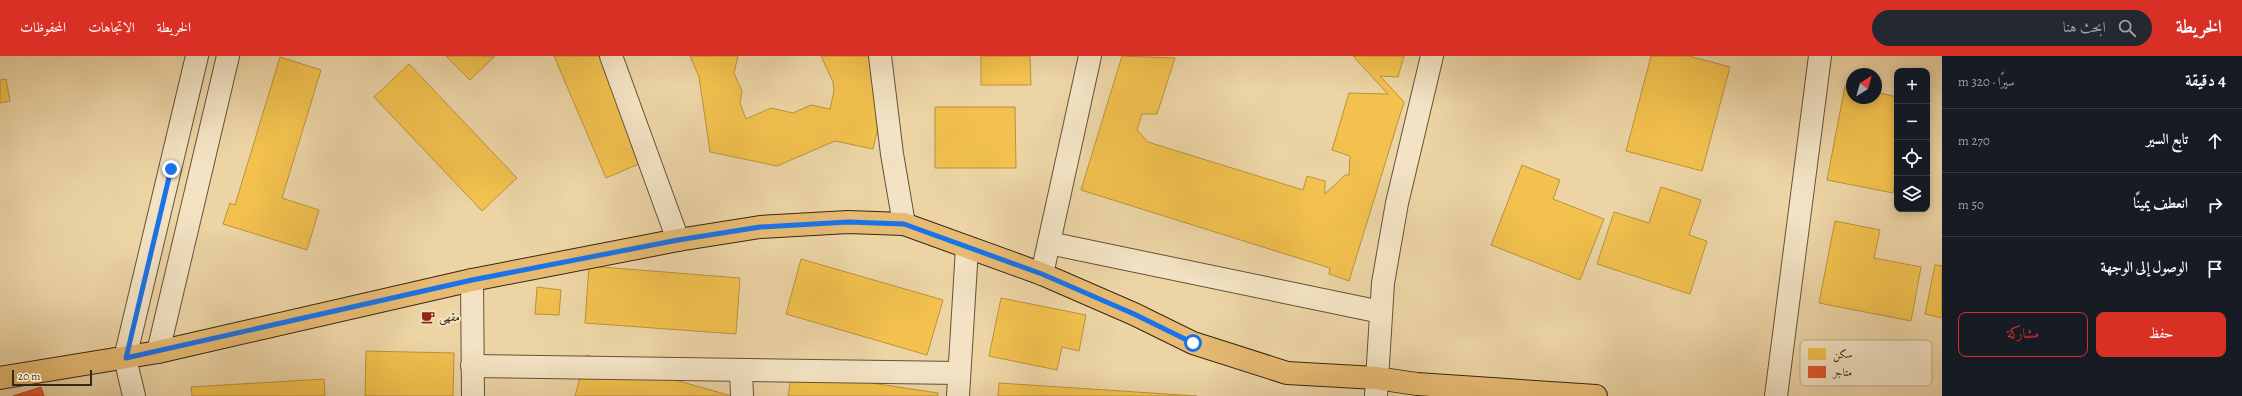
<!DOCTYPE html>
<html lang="ar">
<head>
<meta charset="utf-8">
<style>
  body { margin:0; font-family:Alegreya,Amiri,serif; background:#242831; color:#f1f3f6; direction:rtl }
  .controls { position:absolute; right:12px; top:12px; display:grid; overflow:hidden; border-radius:8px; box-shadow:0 2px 10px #0003 }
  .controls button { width:36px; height:36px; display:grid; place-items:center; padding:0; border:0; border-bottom:1px solid #363941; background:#171b24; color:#f1f3f6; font:20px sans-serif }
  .compass { position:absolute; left:1846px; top:12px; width:36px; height:36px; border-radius:50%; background:#171b24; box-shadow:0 2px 10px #0003; rotate:37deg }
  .scale { position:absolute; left:12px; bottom:10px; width:80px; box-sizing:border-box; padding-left:4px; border:2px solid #372615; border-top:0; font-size:11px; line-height:14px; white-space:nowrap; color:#372615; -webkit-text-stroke:3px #f3e3c4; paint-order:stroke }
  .stop { position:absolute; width:12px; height:12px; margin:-9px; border:3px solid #1a73e8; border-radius:50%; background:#fff }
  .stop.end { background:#1a73e8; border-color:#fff; box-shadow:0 1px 4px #0008 }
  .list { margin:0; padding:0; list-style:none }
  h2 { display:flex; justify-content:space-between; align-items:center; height:52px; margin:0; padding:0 16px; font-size:17px }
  h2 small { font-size:13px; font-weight:400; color:#9ea1a6 }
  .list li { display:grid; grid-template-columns:26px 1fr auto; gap:12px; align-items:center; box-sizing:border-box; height:64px; padding:0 16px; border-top:1px solid #363941 }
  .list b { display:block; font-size:15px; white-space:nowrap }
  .list em { font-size:13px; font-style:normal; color:#9ea1a6 }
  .actions { display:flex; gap:8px; padding:12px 16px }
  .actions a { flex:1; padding:9px 0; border:1px solid #d93025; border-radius:8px; text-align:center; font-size:14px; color:#d93025 }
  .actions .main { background:#d93025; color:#fff }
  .icon { flex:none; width:22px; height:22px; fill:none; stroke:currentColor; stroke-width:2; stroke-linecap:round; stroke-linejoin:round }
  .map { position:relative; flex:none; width:1942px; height:340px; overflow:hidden; direction:ltr }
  header { display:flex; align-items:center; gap:24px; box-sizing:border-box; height:56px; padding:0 20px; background:#d93025; color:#fff }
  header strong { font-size:19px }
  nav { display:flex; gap:22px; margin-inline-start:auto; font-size:14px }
  .search { width:280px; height:36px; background:#242831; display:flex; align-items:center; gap:10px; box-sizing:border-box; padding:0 14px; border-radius:22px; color:#9ea1a6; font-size:15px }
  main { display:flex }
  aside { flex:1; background:#171b24 }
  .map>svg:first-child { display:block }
</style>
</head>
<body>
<header>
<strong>الخريطة</strong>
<div class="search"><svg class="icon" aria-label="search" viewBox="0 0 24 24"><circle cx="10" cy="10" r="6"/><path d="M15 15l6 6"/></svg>ابحث هنا</div>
<nav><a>الخريطة</a><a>الاتجاهات</a><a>المحفوظات</a></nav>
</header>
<main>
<aside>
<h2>4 دقيقة<small>سيرًا · 320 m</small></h2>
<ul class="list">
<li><svg class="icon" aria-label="ahead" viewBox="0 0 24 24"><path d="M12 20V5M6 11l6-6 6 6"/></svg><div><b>تابع السير</b></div><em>270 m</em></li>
<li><svg class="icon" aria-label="right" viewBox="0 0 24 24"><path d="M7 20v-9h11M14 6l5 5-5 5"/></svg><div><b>انعطف يمينًا</b></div><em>50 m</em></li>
<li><svg class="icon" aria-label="arrive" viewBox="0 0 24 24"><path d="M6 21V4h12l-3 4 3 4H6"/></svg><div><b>الوصول إلى الوجهة</b></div></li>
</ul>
<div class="actions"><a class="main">حفظ</a><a>مشاركة</a></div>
</aside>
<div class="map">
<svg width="1942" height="340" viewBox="0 0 1942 340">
  <rect width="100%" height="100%" fill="#ecd4a5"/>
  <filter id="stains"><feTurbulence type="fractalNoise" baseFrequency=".005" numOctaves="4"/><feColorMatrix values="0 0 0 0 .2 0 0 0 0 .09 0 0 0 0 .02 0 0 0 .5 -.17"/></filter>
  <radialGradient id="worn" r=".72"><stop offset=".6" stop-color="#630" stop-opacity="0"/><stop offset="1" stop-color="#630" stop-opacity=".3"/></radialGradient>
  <g fill="#f2c14e" stroke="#ba923d">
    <polygon points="446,0 495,0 470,24"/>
    <polygon points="554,0 604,0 648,104 606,122"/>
    <polygon points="690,0 738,0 734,17 742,35 740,47 746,63 771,52 793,57 811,49 830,53 834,35 833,26 821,0 870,0 880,62 873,93 835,85 777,110 710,96 699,21"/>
    <polygon points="981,0 1030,0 1031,29 981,29"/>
    <polygon points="1122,0 1175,2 1157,58 1142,58 1137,74 1148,86 1303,134 1307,120 1325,125 1325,138 1345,119 1349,119 1350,100 1332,94 1349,37 1388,38 1353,0 1404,0 1398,21 1380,20 1404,46 1349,225 1329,218 1330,212 1081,134"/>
    <polygon points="1651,0 1689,0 1730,11 1702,115 1626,95"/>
    <polygon points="280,1 321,14 282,142 319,154 307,194 223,168 230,147 235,149"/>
    <polygon points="409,8 517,122 482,155 374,41"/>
    <polygon points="6,23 10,45 0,47 0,24"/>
    <polygon points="1845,30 1852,32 1852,42 1876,42 1876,36 1897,41 1897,128 1895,128 1893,137 1827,124"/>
    <polygon points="935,51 1015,51 1016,112 935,112"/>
    <polygon points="1522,109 1560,124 1553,143 1604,163 1580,224 1491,189"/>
    <polygon points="1661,131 1701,144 1689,179 1707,185 1690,238 1597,208 1614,156 1649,167"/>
    <polygon points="1835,165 1880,174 1874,202 1921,211 1911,265 1819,247"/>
    <polygon points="801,203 943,244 927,299 786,258"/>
    <polygon points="1935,209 1942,210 1942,262 1925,258"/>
    <polygon points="589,210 740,222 736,278 585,267"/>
    <polygon points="537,231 561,234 559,259 535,258"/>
    <polygon points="1001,242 1086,259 1079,295 1062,291 1057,314 989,300"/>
    <polygon points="366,295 454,297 453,340 365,340"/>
    <polygon points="586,299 732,340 575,340"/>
    <polygon points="792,315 938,337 938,340 788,340"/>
    <polygon points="324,323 325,340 192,340 191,331"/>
    <polygon points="999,327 1197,340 998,340"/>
  </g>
  <polygon fill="#e4572e" stroke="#b04826" points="41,331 44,340 13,340"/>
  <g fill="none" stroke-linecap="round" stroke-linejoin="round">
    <g stroke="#645239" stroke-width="24">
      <g id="minor">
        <polyline points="611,0 678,184"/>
        <polyline points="880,0 892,98 904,168"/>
        <polyline points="1049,187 1381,256"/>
        <polyline points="1042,218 1090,0"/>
        <polyline points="472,224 473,340"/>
        <polyline points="158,296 228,0"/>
        <polyline points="472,310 959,317"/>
        <polyline points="741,315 742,340"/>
        <polyline points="134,340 125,302 197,0"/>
        <polyline points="958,340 967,192"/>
        <polyline points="1376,340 1383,227 1397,147 1432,0"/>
        <polyline points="1776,340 1820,0"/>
      </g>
    </g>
    <g stroke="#372615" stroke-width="24">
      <polyline id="major" points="0,322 158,296 472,224 678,184 760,171 848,166 904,168 1042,218 1134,258 1193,287 1287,317 1376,322 1417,328 1596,340"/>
    </g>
    <use href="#minor" stroke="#f3e3c4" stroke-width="22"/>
    <use href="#major" stroke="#e6ba72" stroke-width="22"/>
  </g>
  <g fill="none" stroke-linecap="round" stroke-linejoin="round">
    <polyline stroke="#1a73e8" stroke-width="5" points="171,113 126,302 472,224 678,184 760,171 848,166 904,168 1042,218 1134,258 1193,287"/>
  </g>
  <defs>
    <g id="cafe-bare" transform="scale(1.08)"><path d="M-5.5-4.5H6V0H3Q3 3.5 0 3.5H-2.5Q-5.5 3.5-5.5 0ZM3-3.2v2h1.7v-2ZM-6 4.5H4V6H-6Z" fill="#8f2418" stroke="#f3e3c4" stroke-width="2.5" paint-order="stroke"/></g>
  </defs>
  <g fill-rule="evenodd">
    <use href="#cafe-bare" x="428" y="261"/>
  </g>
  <g text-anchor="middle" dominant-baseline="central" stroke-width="4" stroke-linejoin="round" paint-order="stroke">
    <g font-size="12" fill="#372615" stroke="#f3e3c4" text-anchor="start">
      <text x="439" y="261">مقهى</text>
    </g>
  </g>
  <rect x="1800" y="284" width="132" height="46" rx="6" fill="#f3e3c4" stroke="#bbaa90" stroke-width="1"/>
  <rect x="1808" y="292" width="18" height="12" fill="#f2c14e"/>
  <rect x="1808" y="310" width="18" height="12" fill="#e4572e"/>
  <g font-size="11" fill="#372615">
    <text x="1833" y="302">سكن</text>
    <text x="1833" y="320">متاجر</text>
  </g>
  <rect width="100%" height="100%" filter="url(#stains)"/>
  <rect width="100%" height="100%" fill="url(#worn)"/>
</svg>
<div class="controls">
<button>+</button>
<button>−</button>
<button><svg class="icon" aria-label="locate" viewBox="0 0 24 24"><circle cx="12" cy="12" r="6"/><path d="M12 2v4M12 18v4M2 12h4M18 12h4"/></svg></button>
<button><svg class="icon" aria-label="layers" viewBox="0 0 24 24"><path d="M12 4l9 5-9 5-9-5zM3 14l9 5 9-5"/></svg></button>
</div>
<svg class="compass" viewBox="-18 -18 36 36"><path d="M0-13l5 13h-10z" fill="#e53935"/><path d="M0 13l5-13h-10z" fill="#9ea1a6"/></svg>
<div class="scale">20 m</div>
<div class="stop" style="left:1193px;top:287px"></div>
<div class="stop end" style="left:171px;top:113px"></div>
</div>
</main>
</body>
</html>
